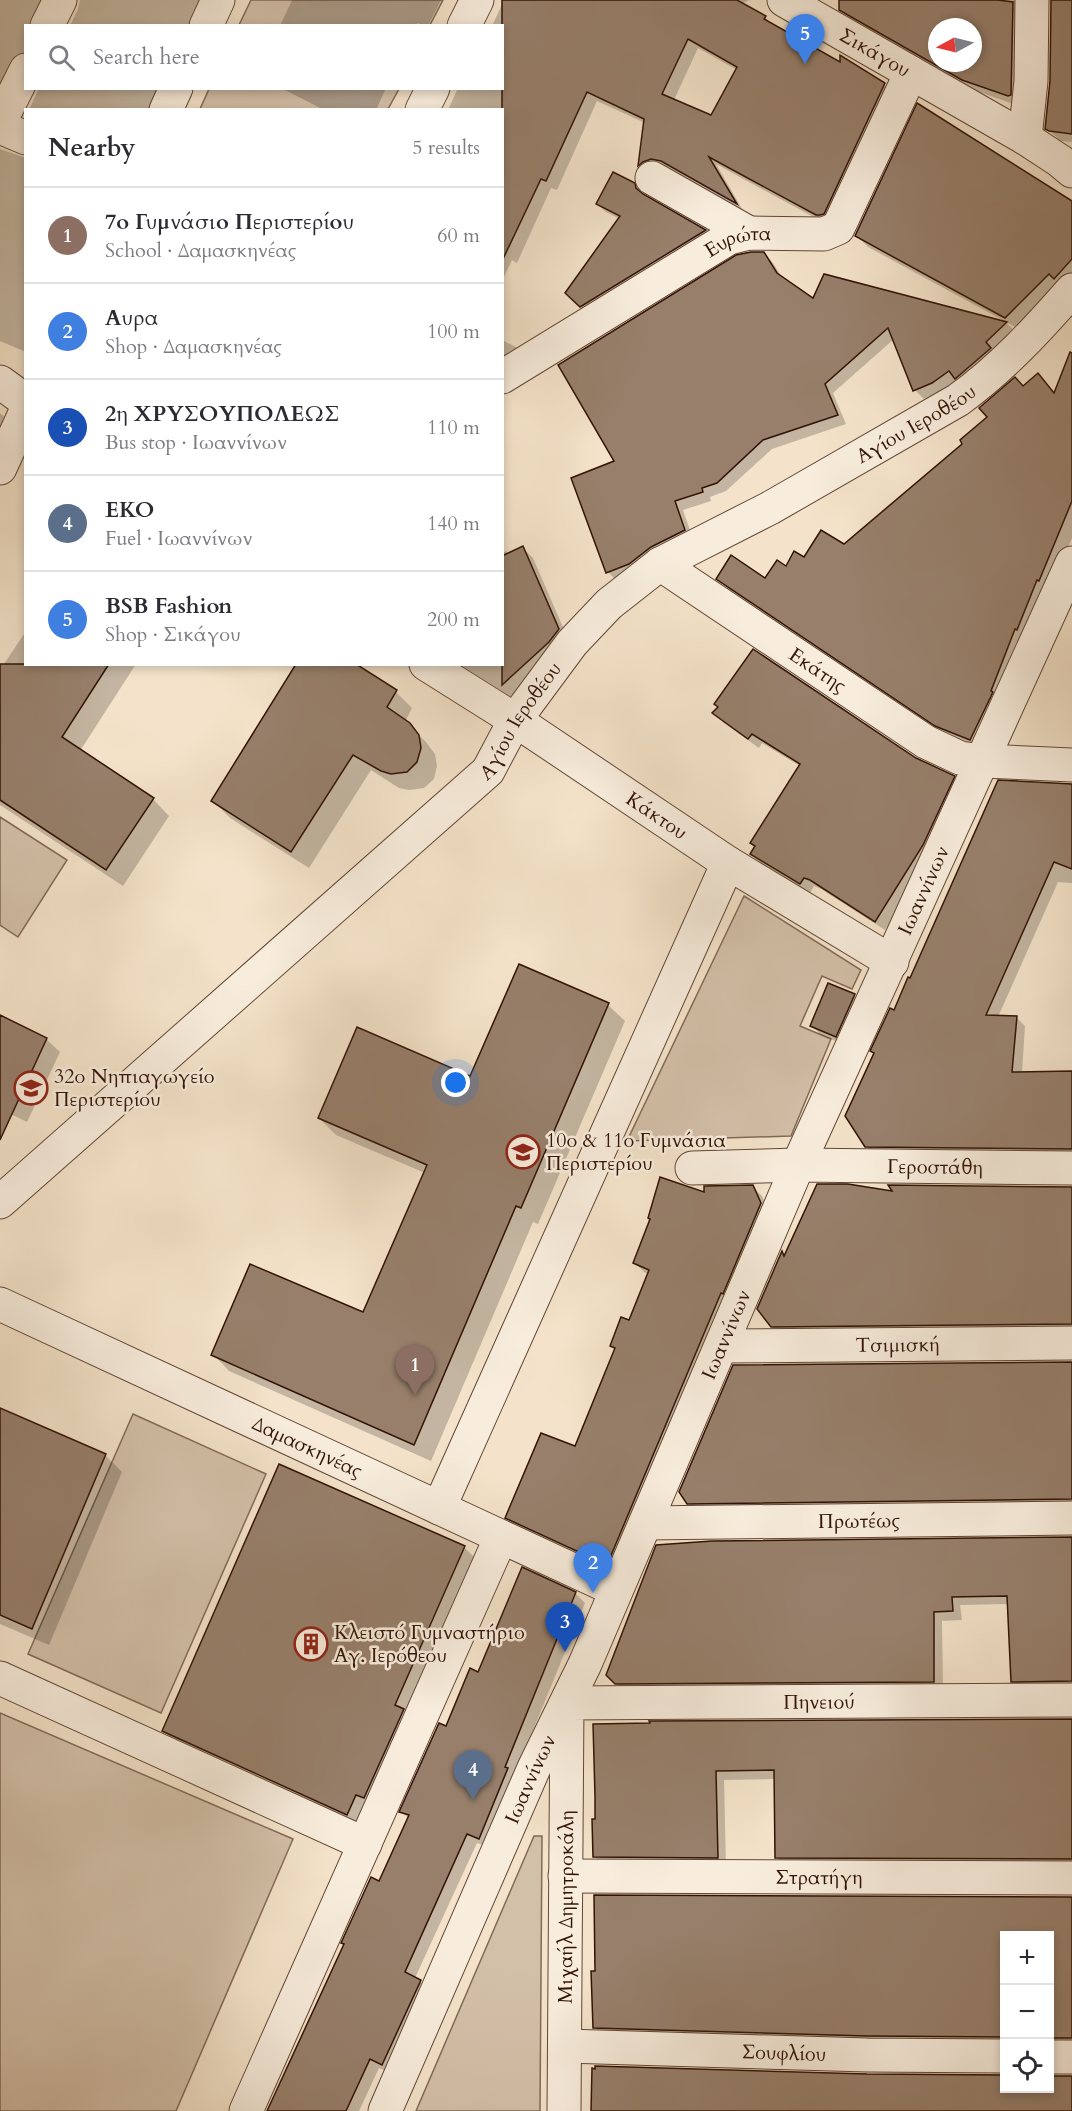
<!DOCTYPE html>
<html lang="en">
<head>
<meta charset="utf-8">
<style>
  body { margin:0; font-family:Cardo,serif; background:#f2f2f3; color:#2b2b33 }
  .controls { position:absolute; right:18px; bottom:18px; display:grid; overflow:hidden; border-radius:0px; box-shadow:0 3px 9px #0003 }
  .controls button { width:54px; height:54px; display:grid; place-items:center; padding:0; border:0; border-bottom:2px solid #e1e1e2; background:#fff; color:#2b2b33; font:30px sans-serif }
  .compass { position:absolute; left:928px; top:18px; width:54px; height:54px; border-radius:50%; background:#fff; box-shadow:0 3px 9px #0003; rotate:263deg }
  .you { position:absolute; left:456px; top:1083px; width:21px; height:21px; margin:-15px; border:4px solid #fff; border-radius:50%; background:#1a73e8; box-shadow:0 0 0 9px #1a73e833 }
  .badge { display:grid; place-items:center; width:39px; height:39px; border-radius:50%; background:#8f2418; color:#fff; font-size:20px; font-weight:700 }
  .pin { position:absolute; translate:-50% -50px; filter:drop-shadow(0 2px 3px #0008) }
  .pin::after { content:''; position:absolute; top:32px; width:21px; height:18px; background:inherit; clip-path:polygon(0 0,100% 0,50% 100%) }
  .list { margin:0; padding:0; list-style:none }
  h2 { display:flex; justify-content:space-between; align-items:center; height:78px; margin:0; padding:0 24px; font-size:26px }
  h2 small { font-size:20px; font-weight:400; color:#7c7c81 }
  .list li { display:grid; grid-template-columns:39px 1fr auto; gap:18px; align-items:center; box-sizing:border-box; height:96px; padding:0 24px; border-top:2px solid #e1e1e2 }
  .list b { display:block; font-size:22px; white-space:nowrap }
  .list p { margin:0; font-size:20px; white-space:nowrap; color:#7c7c81 }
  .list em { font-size:20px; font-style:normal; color:#7c7c81 }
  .icon { flex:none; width:33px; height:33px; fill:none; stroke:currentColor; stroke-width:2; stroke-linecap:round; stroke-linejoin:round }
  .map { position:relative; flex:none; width:1072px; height:2111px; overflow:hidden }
  .search { position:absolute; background:#fff; box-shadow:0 3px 9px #0003; left:24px; top:24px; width:480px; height:66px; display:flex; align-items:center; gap:15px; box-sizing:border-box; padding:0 21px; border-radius:0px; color:#7c7c81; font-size:22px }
  .panel { position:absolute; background:#fff; box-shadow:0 3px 9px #0003; left:24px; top:108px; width:480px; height:558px; border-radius:0px }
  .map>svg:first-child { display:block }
</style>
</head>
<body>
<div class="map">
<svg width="1072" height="2111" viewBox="0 0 1072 2111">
  <rect width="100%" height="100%" fill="#f4e3ca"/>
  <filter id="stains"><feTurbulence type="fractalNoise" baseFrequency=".00333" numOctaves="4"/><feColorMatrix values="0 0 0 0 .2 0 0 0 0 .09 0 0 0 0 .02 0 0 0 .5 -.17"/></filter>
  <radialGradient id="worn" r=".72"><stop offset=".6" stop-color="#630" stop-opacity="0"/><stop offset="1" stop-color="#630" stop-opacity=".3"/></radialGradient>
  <g fill="#d3c0a9" stroke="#826a57" stroke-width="1.5">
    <polygon points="251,0 443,0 430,25 239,25"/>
    <polygon points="209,89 209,88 399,89 388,109 200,109"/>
    <polygon points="0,817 67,860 18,937 0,925"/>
    <polygon points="744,896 861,970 852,989 822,976 800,1026 831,1039 791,1136 627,1141"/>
    <polygon points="133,1414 266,1474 161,1713 28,1654"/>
    <polygon points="0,1713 293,1839 176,2111 0,2111"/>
    <polygon points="534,1836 542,1836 540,2111 416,2111"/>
  </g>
  <g fill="#0003" fill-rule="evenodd">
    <polygon points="0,0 54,0 41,26 26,26 26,64 0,109"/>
    <polygon points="80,0 200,0 190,26 70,26 78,9"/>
    <polygon points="292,0 441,0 428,26 417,23 416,26 280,26"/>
    <path d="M504 0H749L742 4 765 17 774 27 841 64V58L884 85 895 95 828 225 716 164 744 212 649 175 640 166 645 123 597 101 557 190 551 188 517 263 512 260 502 281V110H448L458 88H502V26H492ZM698 48 737 70 712 117 674 100Z"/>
    <path d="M840 0H1027L1019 106 974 90 851 20 840 9ZM937 27H973V63H937Z"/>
    <polygon points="1072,0 1072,142 1061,141 1046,128"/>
    <polygon points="39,88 162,88 151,110 29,110"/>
    <polygon points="281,88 386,88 376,110 324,110"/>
    <polygon points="0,149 26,158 26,352 0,341"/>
    <polygon points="634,184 644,197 705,231 713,239 589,315 567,293 620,219 606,212 597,204"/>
    <polygon points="1072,203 1072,282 1017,328 1006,322 1015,332 994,351 942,391 924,399 915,390 894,339 833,393 846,424 772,449 726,491 710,497 711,501 683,510 693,539 617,581 608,572 616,462 764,253 773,263 783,279 813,300 1006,322 868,247 857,236"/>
    <polygon points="502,340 516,347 526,357 502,371"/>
    <polygon points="1072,352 1072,538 981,750 948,736 728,589 717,578 765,580 804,559 844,546 964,444 1038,375 1055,394"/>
    <polygon points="0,413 13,425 0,454"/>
    <polygon points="523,548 533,558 569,641 559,653 511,697 459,664 502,664 502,553 506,551 509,554"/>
    <polygon points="26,631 26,664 136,664 80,751 153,799 169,816 123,886 0,805 0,670"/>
    <polygon points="396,692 412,708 405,722 426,742 435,754 437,766 434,779 424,788 409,790 399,788 371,770 309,868 230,818 213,801"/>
    <polygon points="714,713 915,759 954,777 963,787 932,855 885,930 821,889 814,886 810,893 761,863 752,854 756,847 752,843 800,766 762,743 759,748 724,723"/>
    <polygon points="1072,785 1072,883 1058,882 998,1017 1016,1017 1025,1026 1022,1073 1072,1072 1072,1158 875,1156 866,1146 895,1011 911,980"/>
    <polygon points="519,966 608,1005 625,1021 538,1224 533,1222 431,1461 229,1371 213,1354 364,1314 425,1173 336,1135 319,1118 471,1078"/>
    <polygon points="854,995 863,1004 845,1045 821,1035 812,1026"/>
    <polygon points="0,1022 46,1039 60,1052 27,1122 0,1109"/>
    <polygon points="753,1187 762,1196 770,1213 616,1573 516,1527 507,1518 575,1448 616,1349 612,1346 630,1322 649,1274 644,1272 635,1263 706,1194"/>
    <polygon points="1072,1188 1072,1333 781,1335 772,1326 782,1254 785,1257 895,1192"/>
    <polygon points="1072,1363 1072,1508 698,1512 688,1503"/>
    <polygon points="0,1410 105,1455 122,1472 49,1645 0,1624"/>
    <polygon points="1072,1538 1072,1690 1022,1690 1012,1681 1009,1604 960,1605 962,1620 942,1621 943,1691 626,1693 616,1683"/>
    <polygon points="464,1547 481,1564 364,1831 181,1748 164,1731"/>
    <polygon points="523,1569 576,1594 585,1603 514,1777 488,1847 477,1843 415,1978 430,1990 392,2074 379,2068 359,2111 268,2111 380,1883 409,1819 401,1811 479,1674"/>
    <polygon points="1072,1720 1072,1868 786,1867 777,1857 775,1779 724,1780 726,1866 604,1866 595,1857 596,1820 595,1726"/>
    <polygon points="1072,1898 1072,2047 1050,2050 1050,1936 1004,1936 1004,2046 604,2037 595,2027"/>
  </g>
  <g fill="#977f6b" stroke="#321305" stroke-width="1.5" fill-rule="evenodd">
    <path d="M502 0H737L766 16 764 19 840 62V55L885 83 824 214 820 215H816L709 157 737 204 661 161 651 159 643 162 638 166 644 119 587 92 546 181 541 179 502 261ZM688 39 737 67 711 115 662 94Z"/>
    <path d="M839 0H998L1013 2 1011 95 1008 96 962 80 839 10ZM937 27H973V63H937Z"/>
    <polygon points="1051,0 1072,0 1072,134 1049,131 1045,129 1050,81"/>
    <polygon points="917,103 1072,201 1072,259 1054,279 1049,274 1005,318 855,236"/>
    <polygon points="613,172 635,183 636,188 643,194 706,230 580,307 565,293 620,216 596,204"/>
    <polygon points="751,252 764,252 777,273 813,298 824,274 1007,322 986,342 991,348 955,379 949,371 932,383 913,391 888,328 825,384 838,415 763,440 717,483 702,488 703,492 675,501 685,530 651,547 629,564 606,573 571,478 614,461 558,365 736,255"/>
    <polygon points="1070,352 1072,353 1072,501 1039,581 1037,580 1017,630 1015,629 991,691 993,692 970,740 935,726 716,579 731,555 765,578 777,560 786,566 794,551 804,557 821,530 844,544 962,444 960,440 987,417 979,408 1015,377 1023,386 1038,373 1054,393"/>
    <polygon points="523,546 559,629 549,642 502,685 502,556"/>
    <polygon points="753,649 916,758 955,776 923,845 875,922 810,880 804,878 800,884 750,854 755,846 750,843 800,764 752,734 748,739 712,713 718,707 714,704"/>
    <polygon points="0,664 109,664 62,737 154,798 106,870 0,800"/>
    <polygon points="296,664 356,664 397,690 387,707 410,723 419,735 421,748 417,762 407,772 391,774 381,771 353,755 291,852 211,801"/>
    <polygon points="998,780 1072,784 1072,869 1054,862 986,1015 1017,1016 1012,1072 1072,1071 1072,1149 865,1147 845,1116 874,1053 870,1051 890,1008 894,1010 908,977 910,978"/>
    <polygon points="519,964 609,1003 521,1208 516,1206 414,1445 211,1355 250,1264 363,1312 427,1165 318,1118 357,1027 470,1076"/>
    <polygon points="828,983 855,994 836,1037 810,1026"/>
    <polygon points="0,1015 47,1038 0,1140"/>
    <polygon points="660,1177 704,1192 704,1186 753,1185 761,1203 723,1294 721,1293 607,1565 505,1518 541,1433 575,1446 615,1348 610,1346 621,1317 629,1320 649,1270 633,1263 650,1219 648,1218"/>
    <polygon points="817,1184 848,1184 892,1191 888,1185 1072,1187 1072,1324 771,1327 757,1309 782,1251 784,1256"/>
    <polygon points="1072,1362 1072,1499 687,1504 679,1492 733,1365"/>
    <polygon points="0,1408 106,1454 32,1629 0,1615"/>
    <polygon points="279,1464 465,1546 395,1705 404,1709 364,1798 356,1795 347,1815 162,1731"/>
    <polygon points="1072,1537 1072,1681 1011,1682 1007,1596 952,1597 953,1611 934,1612 934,1682 615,1684 606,1675 656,1545 712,1541"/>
    <polygon points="522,1567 576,1592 505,1767 508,1768 479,1839 467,1834 405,1972 421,1980 382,2065 370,2059 346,2111 267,2111 344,1944 341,1943 371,1877 379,1881 409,1815 399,1812 439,1723 446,1726 470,1668 478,1672"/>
    <polygon points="1072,1719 1072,1859 775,1858 774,1770 716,1771 718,1858 593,1857 592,1819 595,1819 595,1796 593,1724 650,1723 649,1721"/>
    <polygon points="594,1895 1072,1897 1072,2038 1050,2038 1050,1935 1005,1935 1005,2037 867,2036 593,2028 591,1971 595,1971"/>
    <polygon points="595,2066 867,2074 1005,2075 1005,2088 1050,2088 1050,2076 1072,2076 1072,2111 591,2111 592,2068 595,2069"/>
  </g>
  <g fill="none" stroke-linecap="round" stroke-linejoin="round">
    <g stroke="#624736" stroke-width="35">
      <g id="minor">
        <path id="s1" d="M784 0 1025 138 1060 161 1072 171"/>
        <polyline points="47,26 60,0"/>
        <polyline points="206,26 218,0"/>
        <polyline points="464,26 477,0"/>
        <polyline points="166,110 176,88"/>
        <polyline points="422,110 433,88"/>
        <polyline points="0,122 26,70"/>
        <polyline points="0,127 26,138"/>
        <polyline points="1025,138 1031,81 1032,0"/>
        <polyline points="652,178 749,233"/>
        <path id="s2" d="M502 377 729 238 749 233 824 234 838 228 911 73"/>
        <polyline points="0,382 26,401"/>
        <polyline points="0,468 26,411"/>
        <path id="s3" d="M660 564 926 742 960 758 983 761 1072 765"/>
        <path id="s4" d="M426 664 515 720 728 863 892 962"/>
        <path id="s5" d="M692 1168 798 1165 1072 1168"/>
        <path id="s6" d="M0 1202 488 771 515 720 572 643 609 604 660 564 770 508 958 400C1001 369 1037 330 1072 290"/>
        <path id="s7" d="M0 1304 616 1590"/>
        <path id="s8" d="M722 1346 1072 1343"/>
        <polyline points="439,1508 728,863"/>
        <path id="s9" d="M646 1523 1072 1518"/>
        <polyline points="0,1678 365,1844"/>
        <path id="s10" d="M565 1876 1072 1878"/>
        <path id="s11" d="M565 2046 867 2055 1004 2056"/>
        <polyline points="1050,2057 1072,2057"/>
        <polyline points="246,2111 501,1537"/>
        <path id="s12" d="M385 2111 534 1768 585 1664 798 1165 1072 563"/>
        <path id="s13" d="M564 2111 567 1703 1072 1700"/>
      </g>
    </g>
    <use href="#minor" stroke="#f8eddd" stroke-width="33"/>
  </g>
  <defs>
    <g id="school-ring" transform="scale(1.725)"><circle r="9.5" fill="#f8eddd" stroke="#8f2418" stroke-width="1.5"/><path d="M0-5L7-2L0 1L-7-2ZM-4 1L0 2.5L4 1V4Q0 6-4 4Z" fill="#8f2418"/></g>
    <g id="building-ring" transform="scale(1.725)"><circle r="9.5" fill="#f8eddd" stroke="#8f2418" stroke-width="1.5"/><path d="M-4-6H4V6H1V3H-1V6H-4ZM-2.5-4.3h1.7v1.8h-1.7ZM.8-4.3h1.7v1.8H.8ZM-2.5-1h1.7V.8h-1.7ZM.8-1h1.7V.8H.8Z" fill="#8f2418"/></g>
  </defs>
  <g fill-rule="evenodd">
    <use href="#school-ring" x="31" y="1088"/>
    <use href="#school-ring" x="523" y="1152"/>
    <use href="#building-ring" x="311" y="1644"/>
  </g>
  <g text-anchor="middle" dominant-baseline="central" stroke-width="5" stroke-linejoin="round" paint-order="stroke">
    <g font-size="20" fill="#321305" stroke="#f8eddd">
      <text stroke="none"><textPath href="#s1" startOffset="105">Σικάγου</textPath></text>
      <text stroke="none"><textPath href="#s2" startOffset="274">Ευρώτα</textPath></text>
      <text stroke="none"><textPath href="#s6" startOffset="1215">Αγίου Ιεροθέου</textPath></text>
      <text stroke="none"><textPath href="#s3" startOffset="190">Εκάτης</textPath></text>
      <text stroke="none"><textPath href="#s6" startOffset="711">Αγίου Ιεροθέου</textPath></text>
      <text stroke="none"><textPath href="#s4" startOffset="276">Κάκτου</textPath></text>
      <text stroke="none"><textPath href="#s12" startOffset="1334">Ιωαννίνων</textPath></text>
      <text stroke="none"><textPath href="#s5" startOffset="243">Γεροστάθη</textPath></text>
      <text stroke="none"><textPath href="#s12" startOffset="848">Ιωαννίνων</textPath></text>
      <text stroke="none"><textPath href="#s8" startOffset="176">Τσιμισκή</textPath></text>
      <text stroke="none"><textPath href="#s7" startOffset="339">Δαμασκηνέας</textPath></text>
      <text stroke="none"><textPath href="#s9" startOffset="213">Πρωτέως</textPath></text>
      <text stroke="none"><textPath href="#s13" startOffset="660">Πηνειού</textPath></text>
      <text stroke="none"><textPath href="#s12" startOffset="362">Ιωαννίνων</textPath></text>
      <text stroke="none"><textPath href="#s10" startOffset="254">Στρατήγη</textPath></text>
      <text stroke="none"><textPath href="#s13" startOffset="204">Μιχαήλ Δημητροκάλη</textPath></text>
      <text stroke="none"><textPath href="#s11" startOffset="219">Σουφλίου</textPath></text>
    </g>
    <g font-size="20" fill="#321305" stroke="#f8eddd" text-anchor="start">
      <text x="54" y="1076">32ο Νηπιαγωγείο<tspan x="54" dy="23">Περιστερίου</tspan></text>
      <text x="546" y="1140">10ο &amp; 11ο Γυμνάσια<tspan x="546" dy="23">Περιστερίου</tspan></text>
      <text x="334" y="1632">Κλειστό Γυμναστήριο<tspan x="334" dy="23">Αγ. Ιερόθεου</tspan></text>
    </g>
  </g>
  <rect width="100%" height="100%" filter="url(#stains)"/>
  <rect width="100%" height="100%" fill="url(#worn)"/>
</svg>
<div class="controls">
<button>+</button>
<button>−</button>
<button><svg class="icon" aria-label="locate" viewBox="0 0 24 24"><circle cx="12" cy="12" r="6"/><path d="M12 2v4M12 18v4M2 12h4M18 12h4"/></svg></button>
</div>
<svg class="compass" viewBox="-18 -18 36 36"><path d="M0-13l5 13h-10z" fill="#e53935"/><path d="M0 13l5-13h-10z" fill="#7c7c81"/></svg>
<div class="you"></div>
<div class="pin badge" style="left:415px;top:1395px;background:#8d6e63">1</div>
<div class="pin badge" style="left:593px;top:1593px;background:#3f7fe0">2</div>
<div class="pin badge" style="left:565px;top:1652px;background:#1a4fb4">3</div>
<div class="pin badge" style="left:473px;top:1800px;background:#5c6f8a">4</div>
<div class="pin badge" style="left:805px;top:64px;background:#3f7fe0">5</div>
<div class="search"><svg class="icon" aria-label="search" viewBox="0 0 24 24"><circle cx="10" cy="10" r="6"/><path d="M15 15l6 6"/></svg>Search here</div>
<section class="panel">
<h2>Nearby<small>5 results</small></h2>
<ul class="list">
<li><span class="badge" style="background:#8d6e63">1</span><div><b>7ο Γυμνάσιο Περιστερίου</b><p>School · Δαμασκηνέας</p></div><em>60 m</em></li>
<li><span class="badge" style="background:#3f7fe0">2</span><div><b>Αυρα</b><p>Shop · Δαμασκηνέας</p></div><em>100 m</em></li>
<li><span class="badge" style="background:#1a4fb4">3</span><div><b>2η ΧΡΥΣΟΥΠΟΛΕΩΣ</b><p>Bus stop · Ιωαννίνων</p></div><em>110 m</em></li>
<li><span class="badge" style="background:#5c6f8a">4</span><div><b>EKO</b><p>Fuel · Ιωαννίνων</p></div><em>140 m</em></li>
<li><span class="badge" style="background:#3f7fe0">5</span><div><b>BSB Fashion</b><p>Shop · Σικάγου</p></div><em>200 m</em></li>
</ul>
</section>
</div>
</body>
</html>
